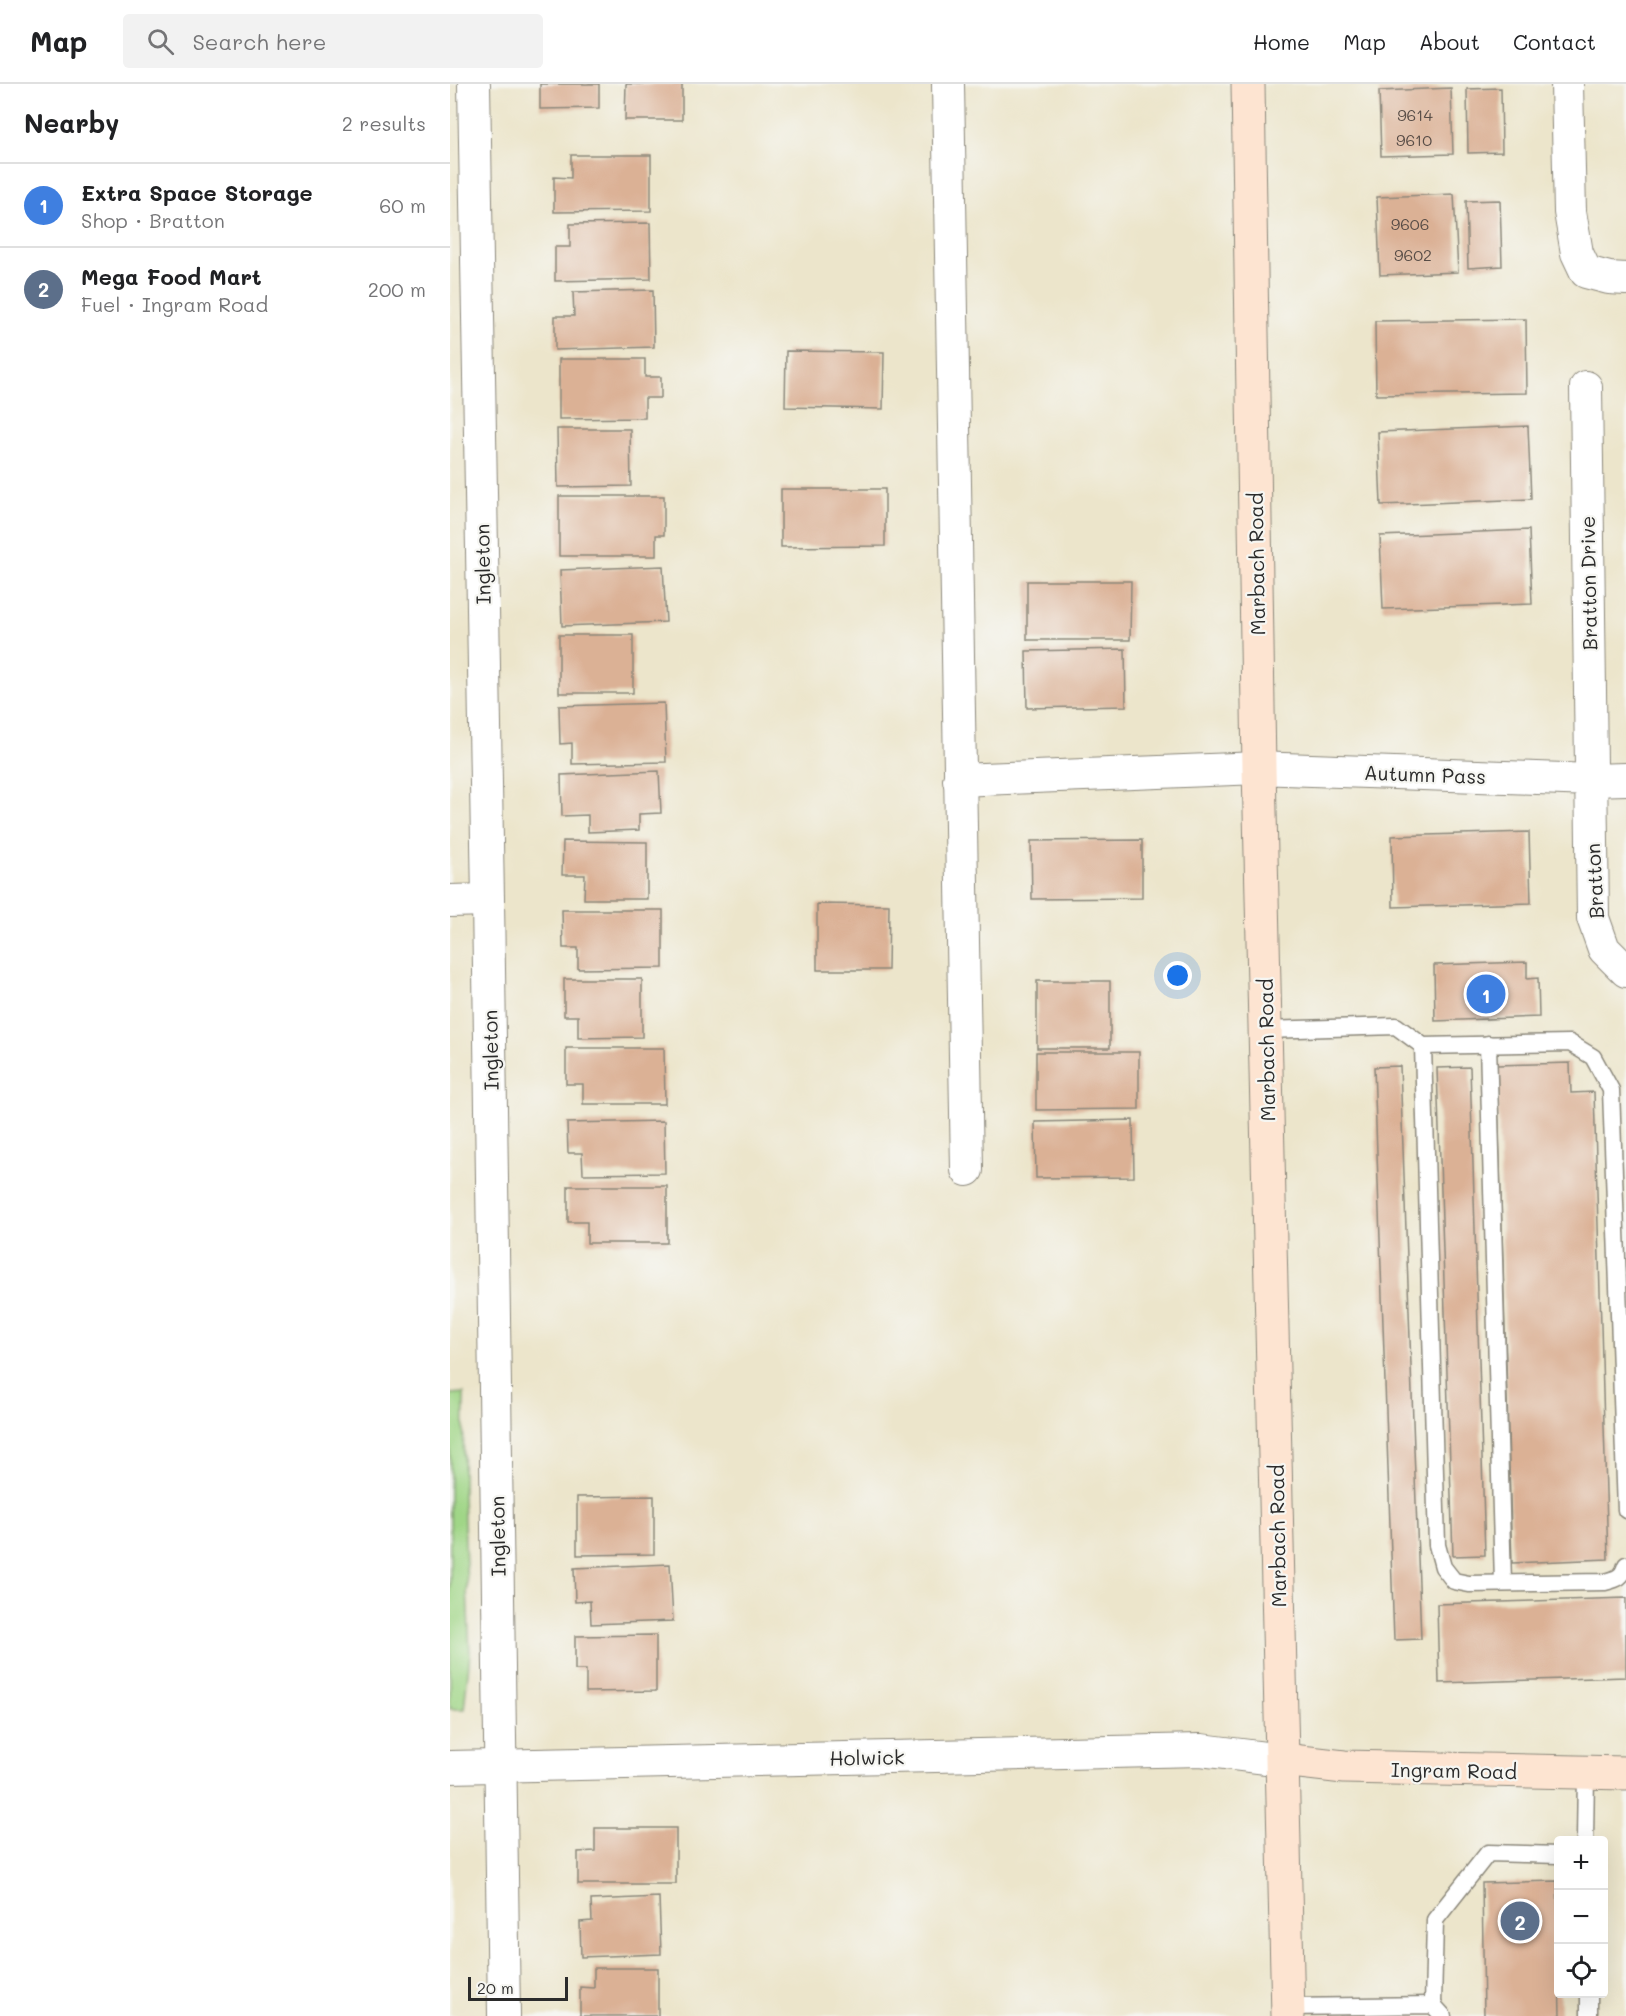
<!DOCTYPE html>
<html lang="en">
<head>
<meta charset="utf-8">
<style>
  body { margin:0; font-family:Mali,sans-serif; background:#f2f2f2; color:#202124 }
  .controls { position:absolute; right:18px; bottom:18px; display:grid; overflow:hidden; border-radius:6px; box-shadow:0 6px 24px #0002 }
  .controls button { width:54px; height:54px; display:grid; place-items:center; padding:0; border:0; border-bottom:2px solid #e0e0e0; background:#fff; color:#202124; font:30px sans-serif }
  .scale { position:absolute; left:18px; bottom:15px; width:100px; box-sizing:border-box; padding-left:6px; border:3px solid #2b2b2b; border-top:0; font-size:16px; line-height:21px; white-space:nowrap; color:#2b2b2b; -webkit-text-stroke:4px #f6f6f2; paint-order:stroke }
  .you { position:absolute; left:728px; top:892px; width:21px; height:21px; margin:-15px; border:4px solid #fff; border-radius:50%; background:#1a73e8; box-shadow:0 0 0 9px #1a73e833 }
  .badge { display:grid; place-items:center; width:39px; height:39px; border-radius:50%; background:#2563eb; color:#fff; font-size:20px; font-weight:700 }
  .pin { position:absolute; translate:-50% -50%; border:3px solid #fff; box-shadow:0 2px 6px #0006 }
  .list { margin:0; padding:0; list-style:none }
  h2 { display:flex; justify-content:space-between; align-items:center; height:78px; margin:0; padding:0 24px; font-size:26px }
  h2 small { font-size:20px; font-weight:400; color:#757577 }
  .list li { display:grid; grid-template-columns:39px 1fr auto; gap:18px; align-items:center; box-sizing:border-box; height:84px; padding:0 24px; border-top:2px solid #e0e0e0 }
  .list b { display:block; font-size:22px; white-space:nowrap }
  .list p { margin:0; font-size:20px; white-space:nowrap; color:#757577 }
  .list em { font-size:20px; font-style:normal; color:#757577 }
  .icon { flex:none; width:33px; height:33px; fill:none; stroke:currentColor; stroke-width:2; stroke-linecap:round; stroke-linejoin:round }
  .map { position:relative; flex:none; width:1176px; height:1932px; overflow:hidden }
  header { display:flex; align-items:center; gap:36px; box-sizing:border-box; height:84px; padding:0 30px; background:#fff; border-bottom:2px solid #e0e0e0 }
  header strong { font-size:28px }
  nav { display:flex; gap:33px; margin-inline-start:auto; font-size:21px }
  .search { width:420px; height:54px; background:#f2f2f2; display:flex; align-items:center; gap:15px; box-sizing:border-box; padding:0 21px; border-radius:6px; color:#757577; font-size:22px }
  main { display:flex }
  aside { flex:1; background:#fff }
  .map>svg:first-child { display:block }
</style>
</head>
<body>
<header>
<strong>Map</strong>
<div class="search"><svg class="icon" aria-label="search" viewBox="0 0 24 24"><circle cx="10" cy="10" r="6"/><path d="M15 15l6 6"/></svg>Search here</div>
<nav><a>Home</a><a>Map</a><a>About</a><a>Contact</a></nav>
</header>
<main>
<aside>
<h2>Nearby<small>2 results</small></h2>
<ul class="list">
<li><span class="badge" style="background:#3f7fe0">1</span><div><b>Extra Space Storage</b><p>Shop · Bratton</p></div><em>60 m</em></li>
<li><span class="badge" style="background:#5c6f8a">2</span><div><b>Mega Food Mart</b><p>Fuel · Ingram Road</p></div><em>200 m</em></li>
</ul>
</aside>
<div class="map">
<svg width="1176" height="1932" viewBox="0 0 1176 1932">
  <rect width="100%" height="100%" fill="#f6f6f2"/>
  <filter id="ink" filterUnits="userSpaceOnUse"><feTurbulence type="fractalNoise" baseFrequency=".0167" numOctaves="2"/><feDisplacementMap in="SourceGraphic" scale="12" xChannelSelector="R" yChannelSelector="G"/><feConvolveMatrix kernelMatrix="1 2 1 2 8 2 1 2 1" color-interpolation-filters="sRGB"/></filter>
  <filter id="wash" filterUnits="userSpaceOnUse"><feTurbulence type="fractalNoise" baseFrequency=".008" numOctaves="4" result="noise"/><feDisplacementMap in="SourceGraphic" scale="24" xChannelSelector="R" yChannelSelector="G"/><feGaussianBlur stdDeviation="1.35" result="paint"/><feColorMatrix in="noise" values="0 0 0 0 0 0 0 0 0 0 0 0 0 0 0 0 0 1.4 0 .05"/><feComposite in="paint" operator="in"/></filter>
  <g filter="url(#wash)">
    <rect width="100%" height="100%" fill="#ece5cb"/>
    <polygon fill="#a0d687" stroke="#668059" stroke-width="1.5" points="14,1309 13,1413 20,1570 14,1625 0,1625 0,1310"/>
    <g id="blocks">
      <g fill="#dbb195">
        <polygon points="90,0 149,0 149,24 90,25"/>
        <polygon points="176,0 232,0 232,36 175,36"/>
        <polygon points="1001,4 1003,70 931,72 929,7"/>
        <polygon points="1051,4 1052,68 1018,69 1017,5"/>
        <polygon points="121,71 201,71 201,127 104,128 104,93 121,94"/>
        <polygon points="1004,110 1008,188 930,191 927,113"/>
        <polygon points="1050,116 1052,182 1018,184 1016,117"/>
        <polygon points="200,139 201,195 105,197 105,163 120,163 120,140"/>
        <polygon points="203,206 204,263 105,266 105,232 124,232 123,208"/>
        <polygon points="1076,235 1077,309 926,311 925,237"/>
        <polygon points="336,267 434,268 433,325 335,323"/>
        <polygon points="109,275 195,275 195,293 211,293 211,314 195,314 195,334 109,335"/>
        <polygon points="1078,342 1081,415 931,421 928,348"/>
        <polygon points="107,345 180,345 181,402 108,403"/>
        <polygon points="331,405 435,405 435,462 331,463"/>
        <polygon points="109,412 214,412 214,451 206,451 206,472 109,472"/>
        <polygon points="1079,446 1082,520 933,525 930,452"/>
        <polygon points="213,482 216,538 112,542 110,486"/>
        <polygon points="577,497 681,497 680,556 577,556"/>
        <rect x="109" y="551" width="74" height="58"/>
        <polygon points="675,565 676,622 577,624 576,567"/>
        <polygon points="214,619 216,678 122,680 122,659 110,660 109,622"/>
        <polygon points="209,687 211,729 189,730 189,746 138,748 138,731 112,732 111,691"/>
        <polygon points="1079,748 1081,819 943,823 942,752"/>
        <polygon points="692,756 692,814 582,815 581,757"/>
        <polygon points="113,757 197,758 197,815 134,815 135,791 112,791"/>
        <polygon points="367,820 439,821 438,886 367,886"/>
        <polygon points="112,826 213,826 213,884 128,885 128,864 113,864"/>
        <polygon points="1077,878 1077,895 1088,894 1089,933 985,937 984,881"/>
        <polygon points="114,895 192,895 192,953 128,954 128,932 114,932"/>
        <rect x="587" y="897" width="73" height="67"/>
        <polygon points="116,964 214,964 215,1020 133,1020 133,1000 116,1000"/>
        <polygon points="586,968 689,968 689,1025 586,1026"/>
        <polygon points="1120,979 1121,1009 1144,1008 1158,1475 1062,1479 1047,981"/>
        <polygon points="950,982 971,1555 944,1556 924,983"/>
        <polygon points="1020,983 1035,1471 1003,1472 987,984"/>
        <polygon points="683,1036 684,1093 586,1094 585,1038"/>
        <polygon points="214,1037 215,1089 133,1090 132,1069 118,1069 117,1039"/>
        <polygon points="118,1102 217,1102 217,1159 137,1159 137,1138 118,1138"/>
        <polygon points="204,1412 204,1470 127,1471 127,1413"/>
        <polygon points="220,1480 223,1537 141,1540 140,1517 125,1518 124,1484"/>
        <polygon points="1176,1514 1176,1593 989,1599 987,1520"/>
        <polygon points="206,1551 206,1607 136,1608 136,1586 125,1586 125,1552"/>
        <polygon points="145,1744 226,1744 226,1800 128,1800 128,1768 145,1767"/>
        <polygon points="1107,1797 1110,1932 1034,1932 1032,1799"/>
        <polygon points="209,1813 211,1870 131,1873 130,1838 142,1837 141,1816"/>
        <polygon points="144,1884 208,1884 208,1932 130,1932 130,1903 144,1904"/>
      </g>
    </g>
  </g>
  <g filter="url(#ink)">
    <use href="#blocks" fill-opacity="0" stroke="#8c887b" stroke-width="1.5"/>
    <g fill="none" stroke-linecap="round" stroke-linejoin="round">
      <g stroke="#8c887b" stroke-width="19">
        <g id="lane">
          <polyline points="815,946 946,942 973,962 1120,959 1143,973 1161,1006 1176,1426"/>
          <polyline points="1038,960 1053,1499"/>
          <path d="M973 962 987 1461 993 1483 1004 1497 1019 1500 1155 1498C1167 1495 1173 1493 1176 1481"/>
          <polyline points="1135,1756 1136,1689"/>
          <polyline points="1139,1910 1139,1932"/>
          <polyline points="983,1921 985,1836 1038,1769 1108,1771"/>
          <polyline points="838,1923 983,1921 993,1932"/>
        </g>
      </g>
      <g stroke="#8c887b" stroke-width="34">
        <g id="street">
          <polyline points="24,0 38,816 54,1932"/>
          <polyline points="498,0 517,1086"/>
          <polyline points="1117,0 1120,128 1127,169 1136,188 1159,194 1176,195"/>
          <polyline points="1136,303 1143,834 1154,865 1176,887"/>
          <polyline points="509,696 809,684 1141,696 1176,695"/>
          <polyline points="0,817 38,816"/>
          <polyline points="0,1683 751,1666 833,1676"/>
        </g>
      </g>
      <g stroke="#8c887b" stroke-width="35">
        <g id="secondary">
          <polyline points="798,0 809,684 838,1932"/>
          <polyline points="833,1676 894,1683 1176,1689"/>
        </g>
      </g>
      <use href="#lane" stroke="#fff" stroke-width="16"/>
      <use href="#street" stroke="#fff" stroke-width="32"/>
      <use href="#secondary" stroke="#fde4d1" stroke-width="33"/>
    </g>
  </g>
  <g text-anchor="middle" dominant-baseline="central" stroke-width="4.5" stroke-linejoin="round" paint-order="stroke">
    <g font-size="16" fill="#574c46">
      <text x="965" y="30">9614</text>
      <text x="964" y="55">9610</text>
      <text x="960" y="139">9606</text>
      <text x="963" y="170">9602</text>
    </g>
    <g font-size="20" fill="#2b2b2b" stroke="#f6f6f2">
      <text transform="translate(32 480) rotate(-91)">Ingleton</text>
      <text transform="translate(806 480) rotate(-91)">Marbach Road</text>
      <text transform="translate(1138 499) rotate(-91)">Bratton Drive</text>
      <text transform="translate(975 690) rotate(2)">Autumn Pass</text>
      <text transform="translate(1144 797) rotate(-93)">Bratton</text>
      <text transform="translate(40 966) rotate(-91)">Ingleton</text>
      <text transform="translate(816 966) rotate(-91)">Marbach Road</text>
      <text transform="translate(47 1452) rotate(-91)">Ingleton</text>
      <text transform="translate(827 1452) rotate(-91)">Marbach Road</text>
      <text transform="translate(417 1673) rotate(-1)">Holwick</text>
      <text transform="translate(1004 1686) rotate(1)">Ingram Road</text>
    </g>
  </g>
</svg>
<div class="controls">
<button>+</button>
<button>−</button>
<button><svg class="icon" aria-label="locate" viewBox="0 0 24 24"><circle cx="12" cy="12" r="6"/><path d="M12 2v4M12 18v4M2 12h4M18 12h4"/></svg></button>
</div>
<div class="scale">20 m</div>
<div class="you"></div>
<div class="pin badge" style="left:1036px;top:910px;background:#3f7fe0">1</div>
<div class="pin badge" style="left:1070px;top:1837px;background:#5c6f8a">2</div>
</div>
</main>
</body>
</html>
